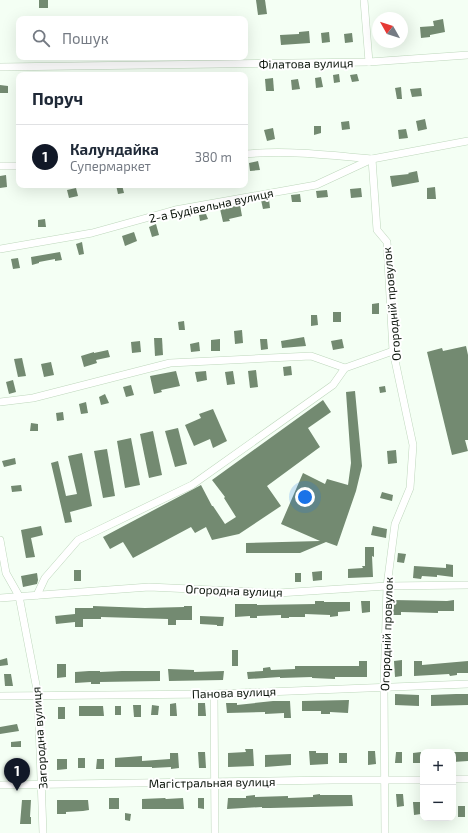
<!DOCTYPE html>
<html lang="uk">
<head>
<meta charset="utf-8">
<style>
  body { margin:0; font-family:"Exo 2",sans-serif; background:#f6f6f7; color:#1f2937 }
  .controls { position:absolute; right:12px; bottom:12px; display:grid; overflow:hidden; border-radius:8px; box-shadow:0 4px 16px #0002 }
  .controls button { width:36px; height:36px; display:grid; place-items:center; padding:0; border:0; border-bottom:1px solid #e0e1e3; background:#fff; color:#1f2937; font:20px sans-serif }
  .compass { position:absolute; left:372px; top:12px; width:36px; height:36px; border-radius:50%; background:#fff; box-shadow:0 4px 16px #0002; rotate:309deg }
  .you { position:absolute; left:305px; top:497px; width:14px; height:14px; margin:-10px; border:3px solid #fff; border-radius:50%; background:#1a73e8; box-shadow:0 0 0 6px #1a73e833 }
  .badge { display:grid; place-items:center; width:26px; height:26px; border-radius:50%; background:#111827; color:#fff; font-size:13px; font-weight:700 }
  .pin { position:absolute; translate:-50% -33px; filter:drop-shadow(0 1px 2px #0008) }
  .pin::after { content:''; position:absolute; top:21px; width:14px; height:12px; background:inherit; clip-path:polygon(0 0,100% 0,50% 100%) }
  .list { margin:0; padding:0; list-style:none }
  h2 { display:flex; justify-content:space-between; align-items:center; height:52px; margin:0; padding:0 16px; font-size:17px }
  h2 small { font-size:13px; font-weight:400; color:#747a83 }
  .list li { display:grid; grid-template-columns:26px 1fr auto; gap:12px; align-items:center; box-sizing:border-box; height:64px; padding:0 16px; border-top:1px solid #e0e1e3 }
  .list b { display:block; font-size:15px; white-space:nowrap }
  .list p { margin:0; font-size:13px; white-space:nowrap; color:#747a83 }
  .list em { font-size:13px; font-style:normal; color:#747a83 }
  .icon { flex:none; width:22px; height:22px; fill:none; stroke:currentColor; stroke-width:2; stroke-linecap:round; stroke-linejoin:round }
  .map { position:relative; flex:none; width:468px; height:833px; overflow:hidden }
  .search { position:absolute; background:#fff; box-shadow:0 4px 16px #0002; left:16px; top:16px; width:232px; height:44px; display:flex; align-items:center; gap:10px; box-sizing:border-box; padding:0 14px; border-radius:8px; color:#747a83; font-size:15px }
  .panel { position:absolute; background:#fff; box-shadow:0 4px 16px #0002; left:16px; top:72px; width:232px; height:116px; border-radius:8px }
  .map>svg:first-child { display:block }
</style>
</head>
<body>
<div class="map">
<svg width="468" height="833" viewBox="0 0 468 833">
  <rect width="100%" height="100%" fill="#f4fff4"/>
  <g fill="#738a71">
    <rect x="39" y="0" width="9" height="8"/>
    <polygon points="256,0 265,0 267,14 258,15"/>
    <polygon points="443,19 445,32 430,35 430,37 421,38 420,27 434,26 433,21"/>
    <polygon points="309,31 310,43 281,45 280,35 299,34 299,32"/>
    <polygon points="329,32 330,42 322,43 321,33"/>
    <polygon points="352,33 353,42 345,43 344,34"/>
    <polygon points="339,74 340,82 334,83 333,75"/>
    <polygon points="357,74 359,81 352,82 350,75"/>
    <polygon points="321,77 323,87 316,88 315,78"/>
    <polygon points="273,78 274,91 266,91 265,79"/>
    <polygon points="298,79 300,89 292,90 291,80"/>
    <polygon points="0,85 8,86 8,93 0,93"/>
    <polygon points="401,87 402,99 397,99 395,88"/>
    <polygon points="421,88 422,96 412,97 410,89"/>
    <polygon points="425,119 427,129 418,131 416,121"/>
    <polygon points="349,121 350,129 342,130 341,122"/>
    <polygon points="314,126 321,126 321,133 314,135"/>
    <polygon points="273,128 275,139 267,141 264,130"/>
    <polygon points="406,129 408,138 399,139 398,130"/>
    <polygon points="258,161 260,170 250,171 249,163"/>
    <polygon points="417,171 419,182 392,187 390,176 409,174 408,173"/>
    <polygon points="6,175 7,187 0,188 0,176"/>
    <polygon points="116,185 122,185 124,193 118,194"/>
    <polygon points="435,187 436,199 427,199 427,188"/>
    <polygon points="76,188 78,196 69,198 67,190"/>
    <polygon points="361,188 362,197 351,198 350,189"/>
    <polygon points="327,190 328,197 317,198 316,191"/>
    <polygon points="300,194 301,202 292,202 291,195"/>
    <polygon points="269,199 270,208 263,209 261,200"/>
    <polygon points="240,205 242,216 229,219 230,221 223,222 220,209"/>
    <polygon points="206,214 208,219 200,221 199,215"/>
    <polygon points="45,219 46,227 38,227 38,220"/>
    <polygon points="156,224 159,235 152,237 149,227"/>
    <polygon points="134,232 137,241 125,246 122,236"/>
    <polygon points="82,242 84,254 79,255 76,244"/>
    <polygon points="60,252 62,260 55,261 55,259 39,262 39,263 32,265 31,257"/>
    <polygon points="18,258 20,268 13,269 11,259"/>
    <polygon points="379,303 379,314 372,314 372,304"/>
    <rect x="333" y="312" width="8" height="10"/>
    <polygon points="311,315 317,315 318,325 311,326"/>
    <polygon points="184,321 185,330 179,330 178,322"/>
    <polygon points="242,330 243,343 235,344 234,331"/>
    <polygon points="304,337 306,346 282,348 281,341"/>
    <polygon points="154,338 162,338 163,355 155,356"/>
    <polygon points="220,339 220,351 211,351 211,340"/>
    <polygon points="260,339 267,339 268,349 261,350"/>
    <polygon points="342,339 344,348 333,350 331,341"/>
    <polygon points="140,341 141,352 132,353 131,342"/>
    <polygon points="199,342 200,351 191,352 190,344"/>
    <polygon points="466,346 468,355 468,440 465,440 468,451 452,455 427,352 442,348 443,351"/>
    <polygon points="108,350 110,357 96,360 97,363 84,367 81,356 94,352 94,353"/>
    <polygon points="22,358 26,376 18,377 14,359"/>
    <polygon points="51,362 54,375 44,377 41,364"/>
    <polygon points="291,366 292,375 284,376 283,367"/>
    <polygon points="256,370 258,387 250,388 248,371"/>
    <polygon points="176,371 180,386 161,390 162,392 154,394 150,376"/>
    <polygon points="206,371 207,380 197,382 195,372"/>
    <polygon points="233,371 235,384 227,385 225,372"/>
    <polygon points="13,380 16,392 9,394 6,382"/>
    <polygon points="131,385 134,395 126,397 123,387"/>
    <polygon points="385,386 386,392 380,393 379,387"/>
    <polygon points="355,391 362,466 356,491 337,546 326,542 300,553 246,553 246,543 320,541 281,524 303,473 325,484 327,479 348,485 351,463 346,392"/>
    <polygon points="105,394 109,403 101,405 99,397"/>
    <polygon points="323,400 331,412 308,428 320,447 267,486 281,506 239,534 212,540 206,527 195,533 191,527 133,558 123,542 110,549 103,537 201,485 212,506 213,506 225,524 236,517 224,498 225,497 212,480"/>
    <polygon points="86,402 88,413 81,414 79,404"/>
    <polygon points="213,409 227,441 213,448 210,439 194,446 185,425 201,418 199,414"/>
    <polygon points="63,412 64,420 57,421 56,413"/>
    <polygon points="31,423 38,424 38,431 30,431"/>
    <polygon points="178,428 187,464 175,467 165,431"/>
    <polygon points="153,431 162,475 149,478 140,434"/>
    <polygon points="131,438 140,485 125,488 117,441"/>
    <polygon points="107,449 115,496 103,498 94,451"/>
    <polygon points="396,450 397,463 388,464 387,451"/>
    <polygon points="82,453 92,506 70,512 72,522 65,523 51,463 58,461 66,496 77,494 68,456"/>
    <polygon points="15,458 16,464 4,467 2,461"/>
    <polygon points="21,485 22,491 12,492 11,486"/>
    <polygon points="382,492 393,495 392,501 380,498"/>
    <polygon points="41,526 43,535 31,538 35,557 26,558 21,530"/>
    <polygon points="373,526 387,529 386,538 371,535"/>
    <polygon points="365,547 374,547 374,557 372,556 373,577 348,578 348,569 363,568 362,566 365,566"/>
    <polygon points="398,553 406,554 404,563 397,562"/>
    <polygon points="446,564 453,565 453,577 437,575 437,577 422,576 421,579 413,578 414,566 446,568"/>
    <rect x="74" y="570" width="7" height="11"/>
    <polygon points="322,571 322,580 313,581 312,572"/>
    <polygon points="37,573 38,580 37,584 23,587 21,576"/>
    <rect x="295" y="573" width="6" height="9"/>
    <polygon points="393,600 447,601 454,600 454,611 438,611 438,613 401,612 401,615 393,615"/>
    <polygon points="315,601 324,601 324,602 350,602 350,611 338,612 338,616 330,617 330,615 305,614 305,617 289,617 289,618 281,618 281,615 257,616 257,618 250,618 250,616 235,617 235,604 257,604 257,605 315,604"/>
    <polygon points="361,601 370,601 370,612 362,613"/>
    <polygon points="93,606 145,608 184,607 184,606 192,606 192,620 176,620 176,625 168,625 168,619 101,617 101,619 83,619 83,627 75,627 75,622 56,624 55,616 75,614 75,608 93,608"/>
    <polygon points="200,616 224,617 223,626 217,626 217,625 200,624"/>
    <rect x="232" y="650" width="6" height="16"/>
    <polygon points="7,658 8,665 0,666 0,660"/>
    <polygon points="402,660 402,676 395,677 394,661"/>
    <polygon points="359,661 367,661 367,677 335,677 335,679 312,678 312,677 280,678 280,677 248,679 247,672 263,671 263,668 270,667 271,670 295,669 295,666 359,666"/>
    <polygon points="414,661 422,661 422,665 468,661 468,673 457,673 457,675 450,676 449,674 414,676"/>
    <polygon points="57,664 66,664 66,677 57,678"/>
    <polygon points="168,669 194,670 194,672 224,671 223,680 169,681"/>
    <polygon points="89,671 100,671 100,672 122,671 160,671 160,681 100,682 100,684 91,684 91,682 75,683 75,672"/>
    <polygon points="4,674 11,674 13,686 5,686"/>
    <polygon points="395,694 419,695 419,706 395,705"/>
    <polygon points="456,694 468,694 468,705 431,706 431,695"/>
    <polygon points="349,700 348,713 330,712 330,714 321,714 321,711 302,711 302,701"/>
    <polygon points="273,701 290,701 291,718 284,718 284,713 265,714 265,712 227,713 226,703 237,703 237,705"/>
    <polygon points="176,703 177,716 170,716 170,704"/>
    <polygon points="198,703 205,703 206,716 198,716"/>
    <polygon points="133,705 141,705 141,717 134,717"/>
    <polygon points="152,705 159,706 158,715 151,715"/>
    <polygon points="79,706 103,706 104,716 79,716"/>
    <rect x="115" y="706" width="6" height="9"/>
    <rect x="58" y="707" width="7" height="12"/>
    <polygon points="17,724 19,731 0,734 0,727"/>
    <polygon points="21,741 21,747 11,747 11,742"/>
    <polygon points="245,749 253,749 254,766 228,767 228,753 246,752"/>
    <polygon points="309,751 316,751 316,753 328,753 328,764 310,765"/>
    <polygon points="368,751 375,751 376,764 368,765"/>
    <polygon points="198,752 205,752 206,768 199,768"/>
    <polygon points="396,752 402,752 402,763 395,763"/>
    <polygon points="421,752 420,763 413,763 413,753"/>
    <polygon points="453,752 468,752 468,761 453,762"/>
    <polygon points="170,753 178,753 179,768 171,769 171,767 152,768 152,767 115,767 115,758 142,756 142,761 170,759"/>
    <rect x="339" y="753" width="8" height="10"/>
    <polygon points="291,754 291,765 265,767 265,755"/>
    <rect x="78" y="758" width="7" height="10"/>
    <polygon points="57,759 67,759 67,769 57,770"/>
    <polygon points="97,759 104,759 104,769 96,769"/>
    <polygon points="25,764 26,771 15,772 14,765"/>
    <polygon points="320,794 320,795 352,795 353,806 270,808 262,808 262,807 227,809 228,798 246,798 246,796 255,795 255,797 288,796 288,798 313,797 313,795"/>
    <polygon points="396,794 403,794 404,806 397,807"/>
    <rect x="109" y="798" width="10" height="11"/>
    <polygon points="165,798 166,799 183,798 184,809 142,809 142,799"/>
    <polygon points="198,798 204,798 204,809 198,808"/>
    <polygon points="22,800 31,800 30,817 31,817 31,824 20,824"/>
    <polygon points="57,800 88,800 89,810 83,811 66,812 66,814 57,814"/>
    <polygon points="413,802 420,802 421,814 414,815"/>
    <rect x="458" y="806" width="7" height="11"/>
    <polygon points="125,813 131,814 130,821 125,820"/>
  </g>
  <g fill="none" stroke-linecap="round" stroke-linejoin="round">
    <g stroke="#bed7bc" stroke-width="8">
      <g id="street">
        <polyline points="364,0 369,62"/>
        <polyline points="0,67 369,62 468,55"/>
        <path d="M245 154C287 150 330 155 371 159"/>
        <polyline points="372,159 377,230 387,242 393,351 413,445 410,488 395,524 387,586 384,686 385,833"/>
        <polyline points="0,166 19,166"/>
        <polyline points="0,249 92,233 175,210 316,185 372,159 468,141"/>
        <polyline points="0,402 33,398 170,363 311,356 345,368"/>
        <polyline points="0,540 6,573 19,596 38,695 43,833"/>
        <polyline points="37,595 45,578 78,540 192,485 333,385 345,368 393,351"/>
        <polyline points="0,598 149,587 278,593 387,586 468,585"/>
        <polyline points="214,694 215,833"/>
        <polyline points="0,696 214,694 468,684"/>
        <polyline points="453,779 468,779"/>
        <polyline points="0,785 333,780 423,780"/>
      </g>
    </g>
    <use href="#street" stroke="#fff" stroke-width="7"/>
  </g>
  <g text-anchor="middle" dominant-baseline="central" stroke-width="4" stroke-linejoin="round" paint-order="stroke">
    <g font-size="12" fill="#0a130a" stroke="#fff">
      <text transform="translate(306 63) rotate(-1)">Філатова вулиця</text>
      <text transform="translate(211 205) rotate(-12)">2-а Будівельна вулиця</text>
      <text transform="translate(391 304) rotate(-95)">Огородній провулок</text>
      <text transform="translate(234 590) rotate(2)">Огородна вулиця</text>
      <text transform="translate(386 634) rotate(-88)">Огородній провулок</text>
      <text transform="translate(234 692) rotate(-2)">Панова вулиця</text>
      <text transform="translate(39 738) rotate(-94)">Загородна вулиця</text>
      <text transform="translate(212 782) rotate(-1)">Магістральная вулиця</text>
    </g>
  </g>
</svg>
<div class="controls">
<button>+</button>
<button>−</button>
</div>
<svg class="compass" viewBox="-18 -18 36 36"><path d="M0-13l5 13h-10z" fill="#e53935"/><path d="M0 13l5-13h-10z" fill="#747a83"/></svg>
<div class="you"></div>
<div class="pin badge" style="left:17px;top:791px">1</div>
<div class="search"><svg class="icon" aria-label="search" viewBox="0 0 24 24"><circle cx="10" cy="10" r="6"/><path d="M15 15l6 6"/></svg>Пошук</div>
<section class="panel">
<h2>Поруч<small></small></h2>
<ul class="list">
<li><span class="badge">1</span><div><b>Калундайка</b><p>Супермаркет</p></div><em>380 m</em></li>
</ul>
</section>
</div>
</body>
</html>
